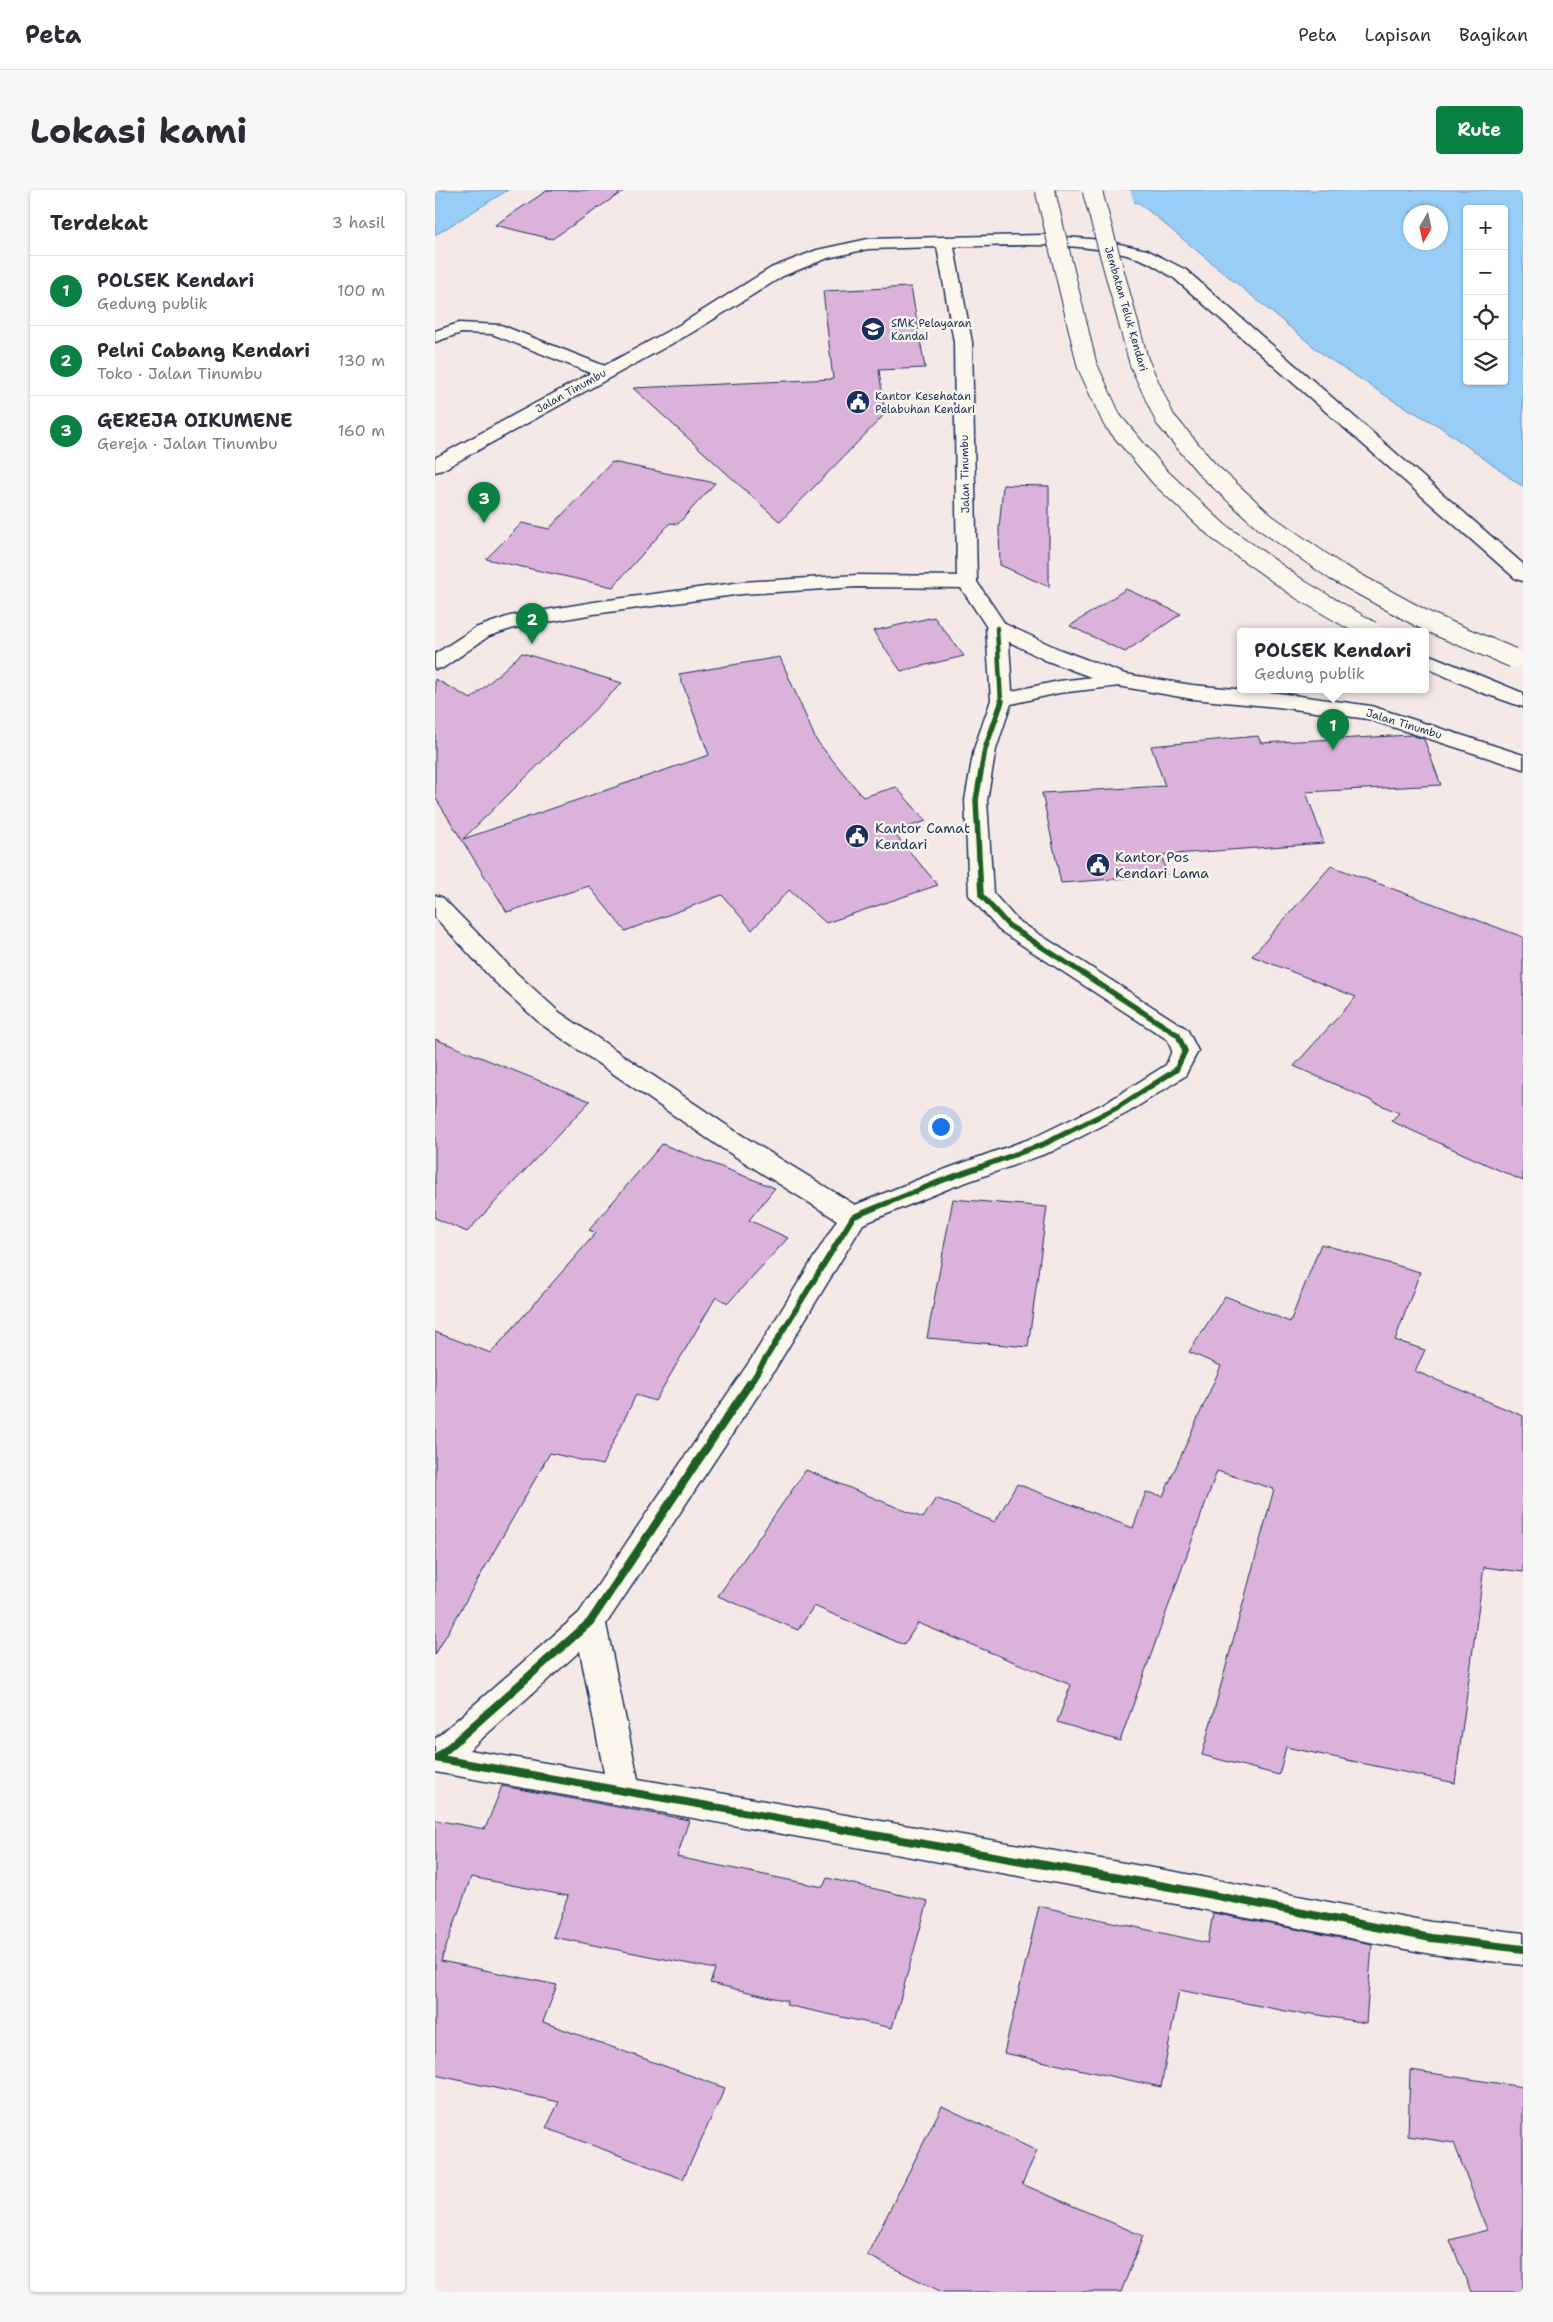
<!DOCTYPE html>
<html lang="id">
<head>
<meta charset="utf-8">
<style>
  body { margin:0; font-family:"Shantell Sans",sans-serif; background:#f7f7f7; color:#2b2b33 }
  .controls { position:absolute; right:15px; top:15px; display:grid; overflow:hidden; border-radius:5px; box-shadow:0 1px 4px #0004 }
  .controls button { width:45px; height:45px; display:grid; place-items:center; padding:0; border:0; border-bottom:1px solid #e1e1e2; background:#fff; color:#2b2b33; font:25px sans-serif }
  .compass { position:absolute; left:968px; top:15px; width:45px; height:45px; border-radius:50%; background:#fff; box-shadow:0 1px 4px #0004; rotate:189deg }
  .you { position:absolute; left:505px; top:936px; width:18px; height:18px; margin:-12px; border:4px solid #fff; border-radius:50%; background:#1a73e8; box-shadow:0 0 0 8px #1a73e833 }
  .badge { display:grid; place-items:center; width:32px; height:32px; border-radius:50%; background:#0b8043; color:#fff; font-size:16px; font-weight:700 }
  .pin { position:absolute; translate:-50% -41px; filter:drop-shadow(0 1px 2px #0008) }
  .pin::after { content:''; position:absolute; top:26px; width:18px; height:15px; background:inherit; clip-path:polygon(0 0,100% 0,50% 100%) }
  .popup { position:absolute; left:802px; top:438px; width:192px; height:65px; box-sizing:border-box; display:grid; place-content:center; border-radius:5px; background:#fff; filter:drop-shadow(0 1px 4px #0005); font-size:16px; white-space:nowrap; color:#7c7c81 }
  .popup b { font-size:19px; color:#2b2b33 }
  .popup::after { content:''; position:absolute; left:50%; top:100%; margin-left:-10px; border:10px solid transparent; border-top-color:#fff }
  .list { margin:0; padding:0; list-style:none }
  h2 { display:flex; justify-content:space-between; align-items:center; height:65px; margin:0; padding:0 20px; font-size:21px }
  h2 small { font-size:16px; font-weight:400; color:#7c7c81 }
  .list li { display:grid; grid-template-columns:32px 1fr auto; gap:15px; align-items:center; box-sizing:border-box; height:70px; padding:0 20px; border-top:1px solid #e1e1e2 }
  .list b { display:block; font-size:19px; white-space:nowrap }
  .list p { margin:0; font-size:16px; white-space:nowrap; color:#7c7c81 }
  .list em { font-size:16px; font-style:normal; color:#7c7c81 }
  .icon { flex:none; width:28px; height:28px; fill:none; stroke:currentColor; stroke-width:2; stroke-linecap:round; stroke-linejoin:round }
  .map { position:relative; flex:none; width:1088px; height:2102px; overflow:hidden; border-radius:5px }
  header { display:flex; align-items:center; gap:30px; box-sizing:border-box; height:70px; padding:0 25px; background:#fff; border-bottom:1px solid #e1e1e2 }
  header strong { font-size:24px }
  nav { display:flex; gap:28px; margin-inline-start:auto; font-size:18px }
  .intro { display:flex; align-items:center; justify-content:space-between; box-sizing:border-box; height:120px; padding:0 30px }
  h1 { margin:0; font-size:35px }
  .button { padding:12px 22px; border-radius:5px; background:#0b8043; color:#fff; font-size:18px; font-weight:700 }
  main { display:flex; gap:30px; padding:0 30px }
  aside { flex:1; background:#fff; border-radius:5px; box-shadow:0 1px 4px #0004 }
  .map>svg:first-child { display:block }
</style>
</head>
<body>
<header>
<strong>Peta</strong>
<nav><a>Peta</a><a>Lapisan</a><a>Bagikan</a></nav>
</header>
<div class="intro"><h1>Lokasi kami</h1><a class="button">Rute</a></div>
<main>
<aside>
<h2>Terdekat<small>3 hasil</small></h2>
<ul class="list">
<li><span class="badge">1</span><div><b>POLSEK Kendari</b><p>Gedung publik</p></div><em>100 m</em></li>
<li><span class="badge">2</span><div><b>Pelni Cabang Kendari</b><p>Toko · Jalan Tinumbu</p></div><em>130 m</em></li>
<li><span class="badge">3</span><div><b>GEREJA OIKUMENE</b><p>Gereja · Jalan Tinumbu</p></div><em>160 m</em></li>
</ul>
</aside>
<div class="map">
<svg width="1088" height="2102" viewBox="0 0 1088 2102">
  <rect width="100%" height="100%" fill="#f5e9e8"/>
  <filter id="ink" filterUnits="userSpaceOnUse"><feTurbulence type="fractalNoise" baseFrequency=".02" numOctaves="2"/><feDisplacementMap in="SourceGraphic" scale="10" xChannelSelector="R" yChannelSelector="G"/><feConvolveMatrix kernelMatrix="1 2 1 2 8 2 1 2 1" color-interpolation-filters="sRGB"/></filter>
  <g filter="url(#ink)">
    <g fill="#98cef6" stroke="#668eb9" fill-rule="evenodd">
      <polygon points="0,0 73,0 0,45"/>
      <path d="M587 0H1088V297L1004 236 959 211 890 166 704 13ZM1032 19H1069V191H1032ZM976 22H1006V52H976Z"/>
    </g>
    <polygon fill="#f5e9e8" points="584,0 695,0 700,15 587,2"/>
    <g fill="#dbb2d9" stroke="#1b2f5e">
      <polygon points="113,0 190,0 117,49 60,35"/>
      <polygon points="476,97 490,178 444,180 450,224 345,332 198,198 398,189 388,101"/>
      <polygon points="177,272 280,293 243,334 235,333 178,397 51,369 87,333 114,339"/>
      <polygon points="568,295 614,296 614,397 565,375 564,339"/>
      <polygon points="691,399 746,424 690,462 635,436"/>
      <polygon points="499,427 529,466 466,481 438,441"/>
      <polygon points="87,463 187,493 28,649 274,565 244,484 345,467 381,550 428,607 461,597 491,631 458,642 503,695 391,733 354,700 317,740 287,705 190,741 154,696 72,722 0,607 0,489 36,509"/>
      <polygon points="976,545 989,549 1006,595 871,602 889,653 727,665 731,685 626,693 607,603 730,596 716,556 823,546 826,553"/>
      <polygon points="896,676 1088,747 1088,991 956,931 964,923 859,876 921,807 817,766"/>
      <polygon points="0,849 155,911 32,1042 0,1028"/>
      <polygon points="227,954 340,998 314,1030 353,1048 293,1113 281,1107 220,1211 201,1205 167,1275 115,1263 0,1465 0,1142 56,1163 161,1043 154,1040"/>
      <polygon points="518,1009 612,1017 593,1157 492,1148"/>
      <polygon points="886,1054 985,1082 960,1150 990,1160 980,1181 1088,1226 1088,1382 1049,1377 1020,1593 851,1557 844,1585 767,1565 839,1299 782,1281 685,1551 622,1532 636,1495 483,1433 469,1455 379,1416 363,1440 283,1406 371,1280 488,1328 501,1308 560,1332 582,1294 698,1338 711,1302 728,1306 786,1176 754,1162 790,1106 855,1132"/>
      <polygon points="67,1596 254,1630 242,1667 388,1697 392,1688 493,1711 457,1838 351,1815 352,1811 275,1793 280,1779 118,1747 133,1706 36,1687 6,1771 122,1795 108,1832 290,1898 248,1989 111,1938 124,1912 0,1885 0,1630 50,1639"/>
      <polygon points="604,1716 773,1753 778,1723 937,1754 931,1833 872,1823 871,1825 744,1800 726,1897 569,1863"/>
      <polygon points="975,1880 1088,1897 1088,2102 1036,2102 1015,2050 1052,2040 1019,1953 973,1946"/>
      <polygon points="507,1916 602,1961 587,1994 708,2046 686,2102 507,2102 432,2065"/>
    </g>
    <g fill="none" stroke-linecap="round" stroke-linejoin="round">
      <g stroke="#1b2f5e" stroke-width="3">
        <polygon id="lane" points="24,133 66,135 175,178 178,182 175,186 163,186 57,144 26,143 0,152 0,141"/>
      </g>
      <g stroke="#1b2f5e" stroke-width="3">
        <g id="street">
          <polygon points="422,385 532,386 539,388 542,392 539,396 532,398 422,397 307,404 159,424 79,438 54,446 8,478 0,479 0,464 40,438 75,426 159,412 307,392"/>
          <path d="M562 432 569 434 573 438 577 501 624 491 685 484 693 485 696 490 693 495 685 496 624 503 576 514 561 559 552 610 558 703 582 730 752 839 763 861 750 886 692 923 618 961 515 998 428 1034 337 1184 171 1434 203 1589 741 1682 996 1732 1088 1743V1775L996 1764 741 1714 0 1582V1549L144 1423 317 1168 402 1030 282 955 106 834 59 791 0 727V705L8 708 77 779 124 822 300 941 420 1015 497 984 600 947 674 911 731 875 737 861 733 850 564 740 534 705 530 610 539 559 556 510 551 438 555 434ZM145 1461 169 1583 34 1560Z"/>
        </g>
      </g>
      <g stroke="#1b2f5e" stroke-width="3">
        <path id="secondary" d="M607 45 666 50 712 60 751 80 1088 374V391L1081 389 739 88C728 82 717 73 705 69 647 49 571 56 510 57L504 56 502 52 504 48 510 47Z"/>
      </g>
      <g stroke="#1b2f5e" stroke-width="3">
        <polygon id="primary" points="510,47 516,48 518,52 537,152 542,392 570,434 626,460 690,484 757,495 843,503 936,516 1088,565 1088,579 933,529 843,517 757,509 677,495 610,470 555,442 522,392 519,152 502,57 433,59 393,68 348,86 258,142 7,280 0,282 0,268 246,134 336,78 382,60 433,49"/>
      </g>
      <g stroke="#1b2f5e" stroke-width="3">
        <polygon id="highway" points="990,463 1088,503 1088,517 1045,502 990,477"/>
      </g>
      <use href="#lane" fill="#fbf7ec" fill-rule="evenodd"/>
      <use href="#street" fill="#fbf7ec" fill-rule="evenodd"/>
      <use href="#secondary" fill="#fbf7ec" fill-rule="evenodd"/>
      <use href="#primary" fill="#fbf7ec" fill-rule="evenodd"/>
      <use href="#highway" fill="#fbf7ec" fill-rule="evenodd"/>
      <g stroke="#1b2f5e" stroke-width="21" stroke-linecap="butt">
        <g id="highway-bridge">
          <polyline points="610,0 652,175 677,230 725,287 784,342 866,400 936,441"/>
          <polyline points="657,0 704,172 730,229 773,280 831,333 900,381 993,432 1078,468"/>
        </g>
      </g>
      <use href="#highway-bridge" stroke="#fbf7ec" stroke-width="19"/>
      <g stroke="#fbf7ec" stroke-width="6">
        <polyline id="cycleway-far2" points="562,438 566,513"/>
      </g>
      <g stroke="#fbf7ec" stroke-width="9">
        <polyline id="cycleway-far1" points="315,1194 418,1027 506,991 609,954 683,917 741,880 750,861 743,845 573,735 546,705 541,610 550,559 567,511"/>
      </g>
      <g stroke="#fbf7ec" stroke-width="11">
        <g id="cycleway">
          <polyline points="0,1568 741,1698 996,1748 1088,1759"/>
          <polyline points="2,1568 155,1432 315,1193"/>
        </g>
      </g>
      <use href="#cycleway-far2" stroke="#1b5e20" stroke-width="4.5"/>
      <use href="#cycleway-far1" stroke="#1b5e20" stroke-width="5.5"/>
      <use href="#cycleway" stroke="#1b5e20" stroke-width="8"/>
    </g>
  </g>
  <defs>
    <g id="school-disc" transform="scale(1.25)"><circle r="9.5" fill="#1b2f5e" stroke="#fbf7ec"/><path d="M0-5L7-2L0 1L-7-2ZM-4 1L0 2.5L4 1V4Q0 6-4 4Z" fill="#fff"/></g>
    <g id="civic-disc" transform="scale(1.25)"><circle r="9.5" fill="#1b2f5e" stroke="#fbf7ec"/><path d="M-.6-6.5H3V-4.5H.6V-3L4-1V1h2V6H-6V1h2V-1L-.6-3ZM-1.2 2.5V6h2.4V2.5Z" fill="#fff"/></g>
  </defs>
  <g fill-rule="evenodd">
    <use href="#school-disc" x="438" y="139"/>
    <use href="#civic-disc" x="423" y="212"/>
    <use href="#civic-disc" x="422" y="646"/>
    <use href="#civic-disc" x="663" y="675"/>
  </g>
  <g text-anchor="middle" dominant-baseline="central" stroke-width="4.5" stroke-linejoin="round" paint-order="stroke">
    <g font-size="11" fill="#1b2f5e" stroke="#fbf7ec">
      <text transform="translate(691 119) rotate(74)">Jembatan Teluk Kendari</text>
      <text transform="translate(136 201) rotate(-29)">Jalan Tinumbu</text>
      <text transform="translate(530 284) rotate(-91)">Jalan Tinumbu</text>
      <text transform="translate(969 534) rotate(17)">Jalan Tinumbu</text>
    </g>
    <g font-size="11" fill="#1b2f5e" stroke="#fbf7ec" text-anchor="start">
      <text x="456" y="133">SMK Pelayaran<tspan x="456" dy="13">Kandai</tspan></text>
      <text x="440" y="206">Kantor Kesehatan<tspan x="440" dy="13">Pelabuhan Kendari</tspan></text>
    </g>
    <g font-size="14" fill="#1b2f5e" stroke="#fbf7ec" text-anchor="start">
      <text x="440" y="638">Kantor Camat<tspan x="440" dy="16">Kendari</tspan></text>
      <text x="680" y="667">Kantor Pos<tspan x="680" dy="16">Kendari Lama</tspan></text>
    </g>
  </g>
</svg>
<div class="controls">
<button>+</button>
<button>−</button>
<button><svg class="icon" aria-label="locate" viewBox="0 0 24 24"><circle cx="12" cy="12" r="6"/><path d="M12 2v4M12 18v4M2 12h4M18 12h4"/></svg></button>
<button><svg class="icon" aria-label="layers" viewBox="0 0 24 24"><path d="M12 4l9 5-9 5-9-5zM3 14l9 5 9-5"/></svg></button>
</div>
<svg class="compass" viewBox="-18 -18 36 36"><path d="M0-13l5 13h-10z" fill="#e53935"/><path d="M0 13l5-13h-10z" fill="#7c7c81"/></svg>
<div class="you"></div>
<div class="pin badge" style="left:898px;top:560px">1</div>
<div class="popup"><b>POLSEK Kendari</b>Gedung publik</div>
<div class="pin badge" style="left:97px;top:454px">2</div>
<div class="pin badge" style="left:49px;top:333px">3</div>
</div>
</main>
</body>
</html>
